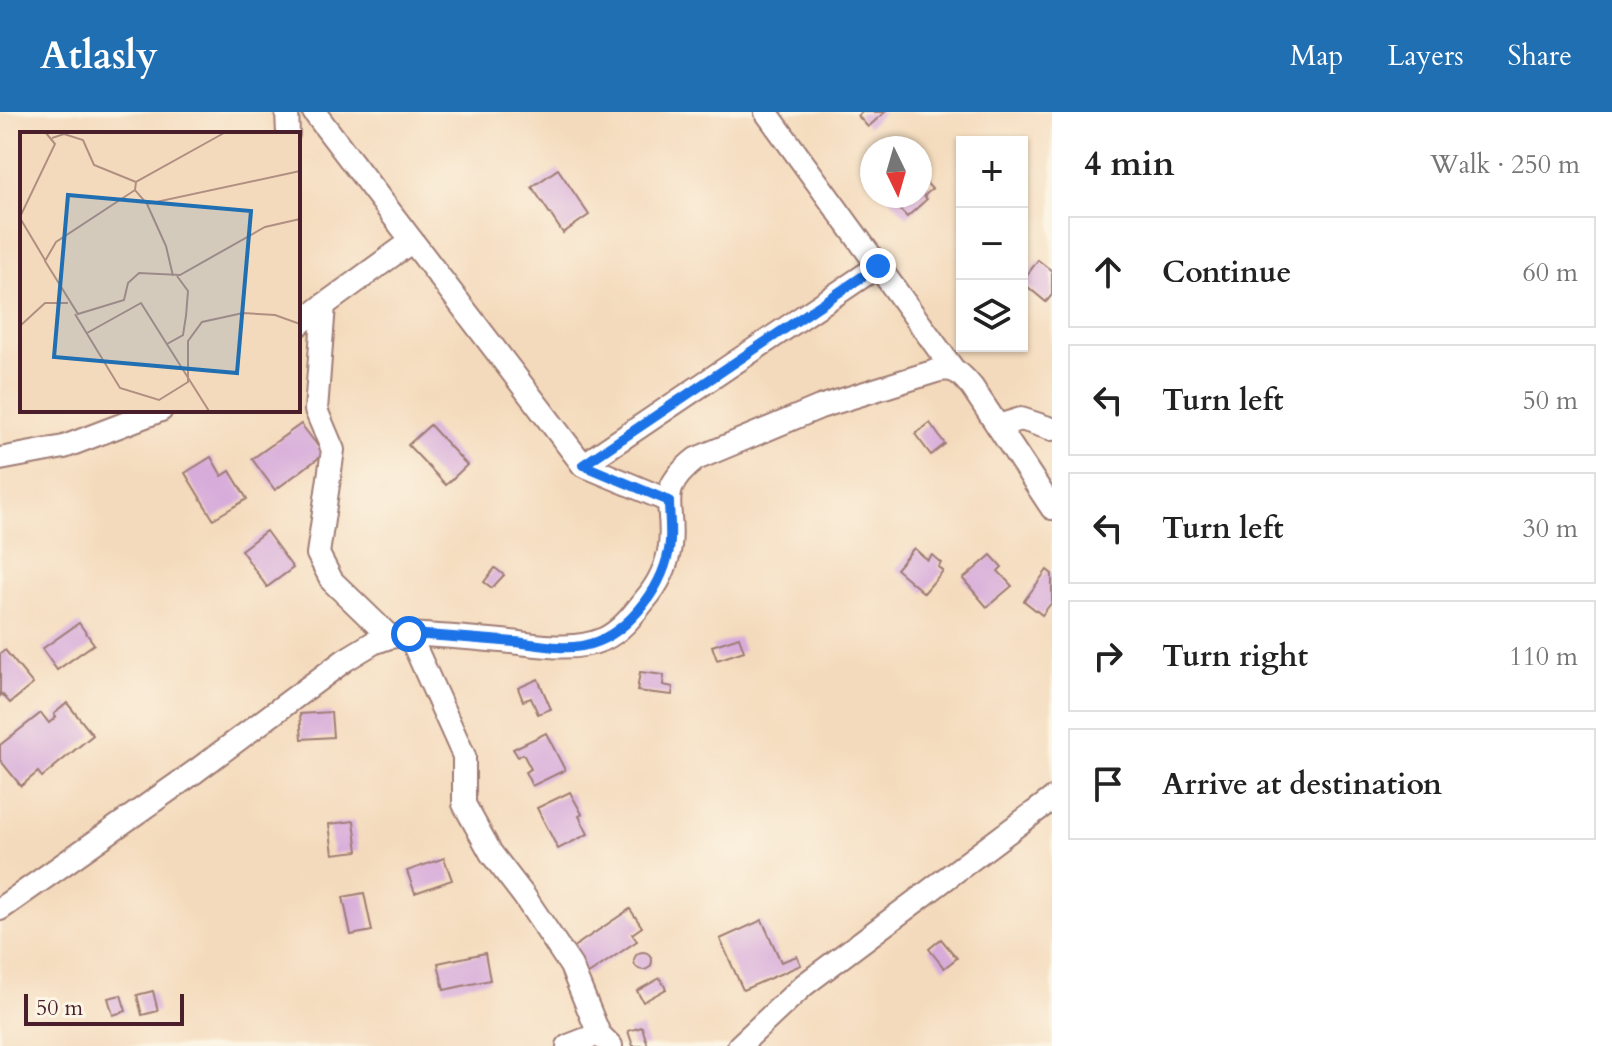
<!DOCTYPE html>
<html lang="en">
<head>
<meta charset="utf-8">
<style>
  body { margin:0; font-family:Cardo,serif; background:#f6f6f6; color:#222 }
  .controls { position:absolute; right:24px; top:24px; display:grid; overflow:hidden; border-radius:0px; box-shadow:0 2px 6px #0004 }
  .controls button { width:72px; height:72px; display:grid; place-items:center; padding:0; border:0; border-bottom:2px solid #e0e0e0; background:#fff; color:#222; font:40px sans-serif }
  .compass { position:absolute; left:860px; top:24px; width:72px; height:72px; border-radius:50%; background:#fff; box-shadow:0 2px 6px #0004; rotate:175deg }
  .scale { position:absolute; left:24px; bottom:20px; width:160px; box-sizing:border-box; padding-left:8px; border:4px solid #4a1f2b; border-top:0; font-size:22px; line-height:28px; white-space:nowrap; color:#4a1f2b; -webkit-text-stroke:6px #fcf5e5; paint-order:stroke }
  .stop { position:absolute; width:24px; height:24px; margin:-18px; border:6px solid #1a73e8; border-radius:50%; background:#fff }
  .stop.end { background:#1a73e8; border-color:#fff; box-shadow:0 2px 8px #0008 }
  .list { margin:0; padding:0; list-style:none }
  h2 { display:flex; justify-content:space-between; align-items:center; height:104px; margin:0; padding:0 32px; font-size:34px }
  h2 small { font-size:26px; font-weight:400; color:#767676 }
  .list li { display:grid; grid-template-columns:52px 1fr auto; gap:24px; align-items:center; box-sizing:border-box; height:112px; margin:0 16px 16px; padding:0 16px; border:2px solid #e0e0e0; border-radius:0px }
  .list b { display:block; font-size:30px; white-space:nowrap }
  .list em { font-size:26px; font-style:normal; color:#767676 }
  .icon { flex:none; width:44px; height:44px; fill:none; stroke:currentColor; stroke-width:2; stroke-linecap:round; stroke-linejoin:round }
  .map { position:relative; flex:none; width:1052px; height:934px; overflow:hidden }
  header { display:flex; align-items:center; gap:48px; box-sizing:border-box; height:112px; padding:0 40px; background:#1f6fb2; color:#fff }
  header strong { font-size:38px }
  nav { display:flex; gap:44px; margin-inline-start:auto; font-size:28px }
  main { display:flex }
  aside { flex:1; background:#fff }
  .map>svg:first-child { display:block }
</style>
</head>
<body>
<header>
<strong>Atlasly</strong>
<nav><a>Map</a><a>Layers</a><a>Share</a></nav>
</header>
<main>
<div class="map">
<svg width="1052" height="934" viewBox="0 0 1052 934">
  <rect width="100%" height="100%" fill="#fcf5e5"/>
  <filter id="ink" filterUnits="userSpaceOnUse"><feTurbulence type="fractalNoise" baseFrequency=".0125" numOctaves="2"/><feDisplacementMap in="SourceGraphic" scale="16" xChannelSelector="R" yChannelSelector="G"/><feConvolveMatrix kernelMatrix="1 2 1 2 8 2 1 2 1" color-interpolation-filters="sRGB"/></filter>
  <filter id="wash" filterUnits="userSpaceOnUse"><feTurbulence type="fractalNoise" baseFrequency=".006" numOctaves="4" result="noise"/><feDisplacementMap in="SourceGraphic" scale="32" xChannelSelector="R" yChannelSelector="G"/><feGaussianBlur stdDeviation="1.8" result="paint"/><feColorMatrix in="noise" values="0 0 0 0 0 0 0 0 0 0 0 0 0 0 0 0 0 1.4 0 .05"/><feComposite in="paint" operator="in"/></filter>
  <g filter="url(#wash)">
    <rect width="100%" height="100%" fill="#f4dabc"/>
    <g id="blocks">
      <g fill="#d7abda">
        <polygon points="862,0 885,0 868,15 858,4"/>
        <polygon points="558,57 589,103 563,121 532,75"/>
        <polygon points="922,66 932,77 924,84 927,87 907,105 887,84 920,84 920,68"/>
        <polygon points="1038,148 1052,159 1052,183 1046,190 1022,170"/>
        <polygon points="930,311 945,332 931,343 915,322"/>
        <polygon points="301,312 324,342 275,378 252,347"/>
        <polygon points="430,313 467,353 446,373 408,333"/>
        <polygon points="211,345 222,364 230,359 247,387 213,407 185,361"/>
        <polygon points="266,419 293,456 267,475 241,438"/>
        <polygon points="914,436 927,448 932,443 941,451 938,455 943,459 924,481 896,457"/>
        <polygon points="991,443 1002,455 998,459 1012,474 987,495 963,467"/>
        <polygon points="495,456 504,463 492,476 484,470"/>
        <polygon points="1047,458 1052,462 1052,490 1042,503 1024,489"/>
        <polygon points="79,511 94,532 57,558 42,537"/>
        <polygon points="739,525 744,539 717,548 712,534"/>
        <polygon points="5,538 33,572 10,591 2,582 0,584 0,542"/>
        <polygon points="640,560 664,563 663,573 673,575 672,583 637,579"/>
        <polygon points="538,567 551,597 538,602 531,586 523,589 518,576"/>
        <polygon points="67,591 93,623 42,665 38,660 21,674 0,648 0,633 41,601 49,611 56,605 54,602"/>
        <polygon points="331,600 333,625 302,627 300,602"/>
        <polygon points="546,621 565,658 532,674 525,660 531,657 523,642 518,645 513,637"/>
        <polygon points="570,680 582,702 579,704 588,722 558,737 537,696"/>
        <polygon points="354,709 358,739 333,742 329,712"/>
        <polygon points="444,746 452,768 415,781 407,759"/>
        <polygon points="364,781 372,819 351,823 343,785"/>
        <polygon points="630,797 642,815 632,822 637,829 587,863 569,838"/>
        <polygon points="762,808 781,850 797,844 801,853 743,878 720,827"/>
        <polygon points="941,827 957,846 944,856 929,837"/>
        <circle cx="643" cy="849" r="9"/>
        <polygon points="485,841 490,868 444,878 438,851"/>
        <polygon points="660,866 666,877 643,890 637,879"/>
        <polygon points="153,879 158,899 142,903 137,883"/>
        <polygon points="121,883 126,899 113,903 108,886"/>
        <polygon points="642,915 648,934 633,934 628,919"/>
      </g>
    </g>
  </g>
  <g filter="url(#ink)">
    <use href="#blocks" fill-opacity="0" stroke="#9f7c74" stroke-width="2"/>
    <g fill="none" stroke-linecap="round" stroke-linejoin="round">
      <g stroke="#9f7c74" stroke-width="26">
        <g id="street">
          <polyline points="287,0 288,22"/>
          <polyline points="314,0 583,353 878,154"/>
          <polyline points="766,0 953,257"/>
          <polyline points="298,213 324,193"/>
          <polyline points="998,314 1021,307 1052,317"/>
          <polyline points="0,347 64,335 161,298"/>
          <polyline points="583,353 669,389"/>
          <polyline points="409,522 464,644 464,692 491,741 524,784 571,854 599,922"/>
          <polyline points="390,525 332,469 318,442 333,338 316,298 324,193 412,129"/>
          <path d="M0 797 196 659 345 548 373 531 390 525 409 522C440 524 471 526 501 529 535 532 571 541 604 527 621 519 633 503 644 489 657 474 667 455 670 434 675 391 654 380 696 347L820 295 936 259C955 254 961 262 972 275L1052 396"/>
          <polyline points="568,934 599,922 611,934"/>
          <polyline points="739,934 804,873 1052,687"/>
        </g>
      </g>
      <use href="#street" stroke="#fff" stroke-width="22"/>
    </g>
  </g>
  <g fill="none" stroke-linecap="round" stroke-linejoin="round" filter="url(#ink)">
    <path stroke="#1a73e8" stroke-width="10" d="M409 522C444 524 479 527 514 530 536 532 560 538 582 534 625 526 661 479 669 438 672 422 669 404 669 389L583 353 878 154"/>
  </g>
  <g transform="translate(20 20)">
    <rect width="280" height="280" fill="#f4dabc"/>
    <path fill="none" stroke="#b08f82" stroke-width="2" d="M32 6 44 2 63 8 74 33 116 50M280 39 127 72 115 58 36 110 25 129 58 182 104 168 108 151 119 141 160 143 245 95 280 87M115 58 116 50 204 1M127 72 146 114 153 144M0 85 35 12 26 1M0 86 25 128M55 182 100 256 139 268 168 250V209L182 190 223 181 255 183 280 192M0 194 25 171H48M67 201 121 171 189 279M147 212 163 203 166 184 168 159 157 144"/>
    <path fill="#1f6fb2" fill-opacity="0.15" stroke="#1f6fb2" stroke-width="4" d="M48 63 231 79 217 241 34 225Z"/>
    <rect width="280" height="280" fill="none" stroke="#4a1f2b" stroke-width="4"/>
  </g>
</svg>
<div class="controls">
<button>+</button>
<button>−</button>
<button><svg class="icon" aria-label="layers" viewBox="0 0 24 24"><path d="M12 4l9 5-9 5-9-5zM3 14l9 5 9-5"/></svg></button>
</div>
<svg class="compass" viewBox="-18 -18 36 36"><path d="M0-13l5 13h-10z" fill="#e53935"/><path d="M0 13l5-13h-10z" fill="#767676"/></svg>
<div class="scale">50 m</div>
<div class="stop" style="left:409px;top:522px"></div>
<div class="stop end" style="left:878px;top:154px"></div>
</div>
<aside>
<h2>4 min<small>Walk · 250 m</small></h2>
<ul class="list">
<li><svg class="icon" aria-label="ahead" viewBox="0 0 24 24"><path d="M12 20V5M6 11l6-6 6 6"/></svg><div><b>Continue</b></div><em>60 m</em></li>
<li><svg class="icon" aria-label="left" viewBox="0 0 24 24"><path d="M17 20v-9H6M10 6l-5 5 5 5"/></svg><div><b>Turn left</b></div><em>50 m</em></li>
<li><svg class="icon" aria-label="left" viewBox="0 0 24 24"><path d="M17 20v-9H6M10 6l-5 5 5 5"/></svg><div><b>Turn left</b></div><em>30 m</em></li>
<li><svg class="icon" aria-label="right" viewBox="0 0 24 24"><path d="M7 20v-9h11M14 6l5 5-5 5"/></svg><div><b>Turn right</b></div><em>110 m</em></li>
<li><svg class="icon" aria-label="arrive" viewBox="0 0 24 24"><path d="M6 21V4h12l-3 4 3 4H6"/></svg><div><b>Arrive at destination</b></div></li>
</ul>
</aside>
</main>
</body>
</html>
